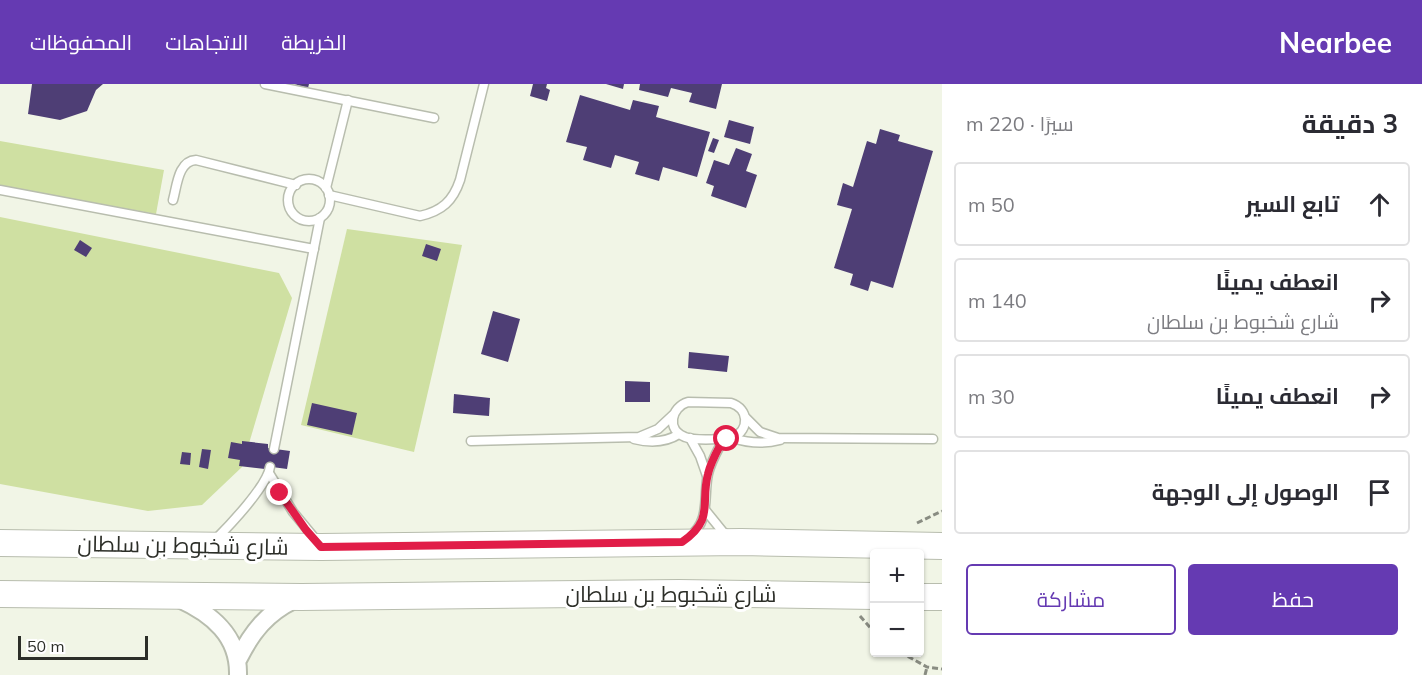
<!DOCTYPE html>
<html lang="ar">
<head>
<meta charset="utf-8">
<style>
  body { margin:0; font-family:Mulish,Cairo,sans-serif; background:#f2f2f3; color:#2b2b33; direction:rtl }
  .controls { position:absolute; right:18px; bottom:18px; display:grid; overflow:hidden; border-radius:6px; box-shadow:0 2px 4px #0004 }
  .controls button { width:54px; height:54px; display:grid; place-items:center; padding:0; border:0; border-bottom:2px solid #e1e1e2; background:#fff; color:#2b2b33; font:30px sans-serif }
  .scale { position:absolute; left:18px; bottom:15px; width:130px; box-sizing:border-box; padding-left:6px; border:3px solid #2c2e28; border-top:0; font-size:16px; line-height:21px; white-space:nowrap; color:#2c2e28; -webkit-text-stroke:4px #fff; paint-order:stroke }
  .stop { position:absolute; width:18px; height:18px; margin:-14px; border:4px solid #e11d48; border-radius:50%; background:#fff }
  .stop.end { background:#e11d48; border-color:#fff; box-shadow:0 2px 6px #0008 }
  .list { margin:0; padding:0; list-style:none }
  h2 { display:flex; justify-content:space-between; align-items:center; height:78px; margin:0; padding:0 24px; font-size:26px }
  h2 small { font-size:20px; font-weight:400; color:#7c7c81 }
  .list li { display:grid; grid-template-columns:39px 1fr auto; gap:18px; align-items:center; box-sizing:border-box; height:84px; margin:0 12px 12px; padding:0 12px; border:2px solid #e1e1e2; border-radius:6px }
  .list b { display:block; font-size:22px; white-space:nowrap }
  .list p { margin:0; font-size:20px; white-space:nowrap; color:#7c7c81 }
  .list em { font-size:20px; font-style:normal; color:#7c7c81 }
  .actions { display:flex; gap:12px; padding:18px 24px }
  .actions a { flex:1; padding:14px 0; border:2px solid #653ab2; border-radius:6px; text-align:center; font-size:21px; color:#653ab2 }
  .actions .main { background:#653ab2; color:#fff }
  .icon { flex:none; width:33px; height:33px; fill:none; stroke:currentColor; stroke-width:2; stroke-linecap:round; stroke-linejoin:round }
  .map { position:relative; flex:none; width:942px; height:591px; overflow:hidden; direction:ltr }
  header { display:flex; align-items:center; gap:36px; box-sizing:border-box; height:84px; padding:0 30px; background:#653ab2; color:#fff }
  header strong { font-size:28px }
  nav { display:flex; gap:33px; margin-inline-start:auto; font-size:21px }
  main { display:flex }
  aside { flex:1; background:#fff }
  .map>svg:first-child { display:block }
</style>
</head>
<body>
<header>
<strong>Nearbee</strong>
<nav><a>الخريطة</a><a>الاتجاهات</a><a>المحفوظات</a></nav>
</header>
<main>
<aside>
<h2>3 دقيقة<small>سيرًا · 220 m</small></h2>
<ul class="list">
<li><svg class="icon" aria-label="ahead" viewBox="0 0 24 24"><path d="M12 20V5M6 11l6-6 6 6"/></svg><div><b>تابع السير</b></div><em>50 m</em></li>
<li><svg class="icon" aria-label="right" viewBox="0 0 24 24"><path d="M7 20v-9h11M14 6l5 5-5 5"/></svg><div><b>انعطف يمينًا</b><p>شارع شخبوط بن سلطان</p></div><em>140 m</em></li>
<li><svg class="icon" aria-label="right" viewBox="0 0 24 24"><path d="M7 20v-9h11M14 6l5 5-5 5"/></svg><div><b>انعطف يمينًا</b></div><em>30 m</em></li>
<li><svg class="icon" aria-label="arrive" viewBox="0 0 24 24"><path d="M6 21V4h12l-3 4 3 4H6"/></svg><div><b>الوصول إلى الوجهة</b></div></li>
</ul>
<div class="actions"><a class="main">حفظ</a><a>مشاركة</a></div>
</aside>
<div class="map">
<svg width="942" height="591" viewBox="0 0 942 591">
  <rect width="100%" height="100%" fill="#f1f5e6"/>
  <g fill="#cfe0a2">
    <polygon points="0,57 164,86 156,130 0,102"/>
    <polygon points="0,133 279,189 292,214 242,383 202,421 148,427 0,400"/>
    <polygon points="347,145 462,161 414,368 301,341"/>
  </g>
  <g fill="#4e3e75">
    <polygon points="32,0 103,0 96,6 87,27 60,36 28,30"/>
    <polygon points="294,0 309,0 308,4"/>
    <polygon points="533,0 547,0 546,4 550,6 547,17 530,12"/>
    <polygon points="606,0 624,0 623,5"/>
    <polygon points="640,0 722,0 716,25 689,18 692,9 671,4 668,13 639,6"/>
    <polygon points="580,11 630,26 633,16 659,22 656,33 710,48 697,93 663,83 659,97 635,90 639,78 615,71 611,84 583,76 587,63 566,58"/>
    <polygon points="729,36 754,43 750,60 724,53"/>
    <polygon points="880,45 900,51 898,57 933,67 893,204 871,197 868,207 850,201 853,190 834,184 852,125 837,121 843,99 853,103 867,57 876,60"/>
    <polygon points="713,54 719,56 714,69 708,67"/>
    <polygon points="736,64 752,70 746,87 757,91 746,124 711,112 714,102 706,99 714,76 729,81"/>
    <polygon points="80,156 92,164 86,173 74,166"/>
    <polygon points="426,160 441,165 437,177 422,172"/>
    <polygon points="493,227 520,235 508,278 481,270"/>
    <polygon points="689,268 729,272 727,288 688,284"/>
    <polygon points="625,297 650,298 650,318 625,318"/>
    <polygon points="454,310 490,314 489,332 453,329"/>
    <polygon points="312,319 357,329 352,351 307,341"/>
    <polygon points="242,357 268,360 268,364 290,367 287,385 265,382 265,385 239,382 240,376 228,374 231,358 242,360"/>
    <polygon points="202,365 211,366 208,385 199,383"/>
    <polygon points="182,368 191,369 190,381 180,380"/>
  </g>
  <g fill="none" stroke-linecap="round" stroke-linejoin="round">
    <g stroke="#b8bdae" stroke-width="11">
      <g id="lane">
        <polyline points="265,0 434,34"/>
        <circle cx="309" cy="116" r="21"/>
        <polyline points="326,104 348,16"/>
        <polyline points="0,106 314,165"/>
        <path d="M329 111 420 132C442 127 453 117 460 96L484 0"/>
        <path d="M173 116C177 102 178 77 196 76L296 101"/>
        <path d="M688 318 731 319C749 325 750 345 733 354 722 355 695 357 685 353 666 346 671 323 688 318Z"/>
        <polyline points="746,334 760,348 778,354 933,355"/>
        <polyline points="690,354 700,372 707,392"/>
        <path d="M733 354C748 359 765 360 780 356"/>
        <path d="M634 355C650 359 665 359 679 350"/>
        <polyline points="471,357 639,353 658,345 673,331"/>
        <polyline points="274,365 320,134"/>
        <polyline points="269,389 293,428 317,457"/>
        <polyline points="706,427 723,448 728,451"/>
        <path d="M689 453C711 437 703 412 708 390 711 377 718 366 724 354"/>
        <path d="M215 456C230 441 267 402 270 383"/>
      </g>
    </g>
    <g stroke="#b8bdae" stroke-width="20">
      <g id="street">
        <path d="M179 515C212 530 239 552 238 591"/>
        <path d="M239 574C252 548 267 529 294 516"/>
      </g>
    </g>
    <g stroke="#b8bdae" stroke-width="28">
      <g id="primary">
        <polyline points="0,459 321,463 741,458 942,462"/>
        <polyline points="0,510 301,513 679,509 874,512"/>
        <polyline points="920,513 942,513"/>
      </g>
    </g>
    <g stroke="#898c82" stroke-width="3" stroke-dasharray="6 3" stroke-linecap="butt">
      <polyline points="917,439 942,427"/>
      <polyline points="860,532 874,548"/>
      <polyline points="900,568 927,583 942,585"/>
      <polyline points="925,591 927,583"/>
    </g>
    <use href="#lane" stroke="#fff" stroke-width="8"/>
    <use href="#street" stroke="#fff" stroke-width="16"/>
    <use href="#primary" stroke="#fff" stroke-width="26"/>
  </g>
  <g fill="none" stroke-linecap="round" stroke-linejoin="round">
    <path stroke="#e11d48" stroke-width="8" d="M280 409 306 446 321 463 682 458C715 435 700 420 708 390 711 377 718 366 724 354L727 355"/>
  </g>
  <g text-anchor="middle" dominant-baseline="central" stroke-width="6" stroke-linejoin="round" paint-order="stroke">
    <g font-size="22" fill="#2c2e28" stroke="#fff">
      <text transform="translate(183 461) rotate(1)">شارع شخبوط بن سلطان</text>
      <text x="671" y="510">شارع شخبوط بن سلطان</text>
    </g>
  </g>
</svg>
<div class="controls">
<button>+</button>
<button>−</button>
</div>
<div class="scale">50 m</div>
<div class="stop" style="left:727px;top:355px"></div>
<div class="stop end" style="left:280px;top:409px"></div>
</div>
</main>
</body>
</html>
